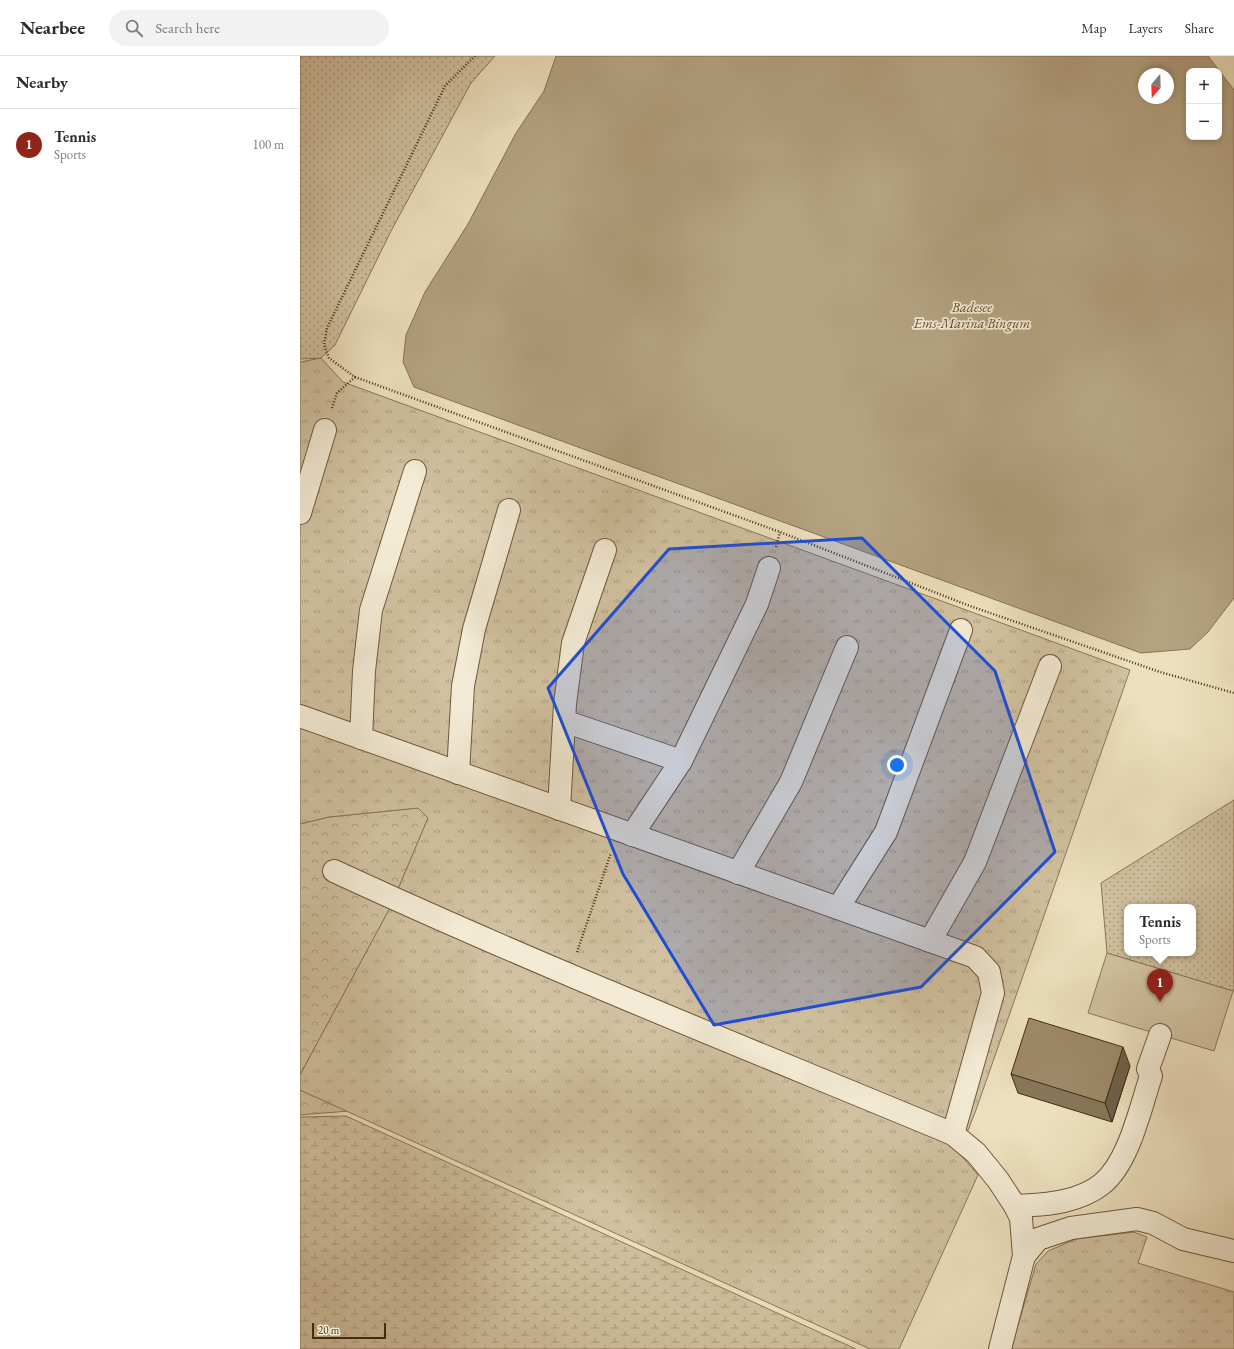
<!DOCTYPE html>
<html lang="en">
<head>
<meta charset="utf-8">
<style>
  body { margin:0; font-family:"EB Garamond",serif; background:#f2f2f3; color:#2b2b33 }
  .controls { position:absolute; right:12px; top:12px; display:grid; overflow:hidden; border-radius:8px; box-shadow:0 2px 6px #0003 }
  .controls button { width:36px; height:36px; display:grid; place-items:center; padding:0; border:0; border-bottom:1px solid #e1e1e2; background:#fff; color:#2b2b33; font:20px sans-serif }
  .compass { position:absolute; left:838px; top:12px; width:36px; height:36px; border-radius:50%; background:#fff; box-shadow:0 2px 6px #0003; rotate:199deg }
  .scale { position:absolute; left:12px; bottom:10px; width:74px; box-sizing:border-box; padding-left:4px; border:2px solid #462b0c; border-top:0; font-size:11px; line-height:14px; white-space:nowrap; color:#462b0c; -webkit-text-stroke:3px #f3ebd5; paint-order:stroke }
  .you { position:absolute; left:597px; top:709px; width:14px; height:14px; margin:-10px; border:3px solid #fff; border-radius:50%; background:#1a73e8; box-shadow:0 0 0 6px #1a73e833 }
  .badge { display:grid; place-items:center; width:26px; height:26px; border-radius:50%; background:#8f2418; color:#fff; font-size:13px; font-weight:700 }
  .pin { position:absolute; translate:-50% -33px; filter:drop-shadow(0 1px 2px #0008) }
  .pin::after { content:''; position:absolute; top:21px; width:14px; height:12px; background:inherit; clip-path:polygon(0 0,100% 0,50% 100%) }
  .popup { position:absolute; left:824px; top:848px; width:72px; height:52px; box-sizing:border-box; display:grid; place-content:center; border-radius:8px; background:#fff; filter:drop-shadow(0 1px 3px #0005); font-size:13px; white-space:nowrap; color:#7c7c81 }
  .popup b { font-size:15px; color:#2b2b33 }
  .popup::after { content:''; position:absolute; left:50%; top:100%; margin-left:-8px; border:8px solid transparent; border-top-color:#fff }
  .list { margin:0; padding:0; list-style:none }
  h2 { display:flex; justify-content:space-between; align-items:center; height:52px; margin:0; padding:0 16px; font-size:17px }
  h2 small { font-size:13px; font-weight:400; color:#7c7c81 }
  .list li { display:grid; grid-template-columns:26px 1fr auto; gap:12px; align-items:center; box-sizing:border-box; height:72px; padding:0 16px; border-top:1px solid #e1e1e2 }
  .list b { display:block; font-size:15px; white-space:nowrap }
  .list p { margin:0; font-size:13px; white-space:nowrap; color:#7c7c81 }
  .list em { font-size:13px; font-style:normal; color:#7c7c81 }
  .icon { flex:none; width:22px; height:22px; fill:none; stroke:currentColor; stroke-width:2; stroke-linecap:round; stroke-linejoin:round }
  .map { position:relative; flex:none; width:934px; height:1293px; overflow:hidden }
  header { display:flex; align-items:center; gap:24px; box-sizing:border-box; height:56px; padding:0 20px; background:#fff; border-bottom:1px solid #e1e1e2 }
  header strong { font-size:19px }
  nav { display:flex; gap:22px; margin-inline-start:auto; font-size:14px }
  .search { width:280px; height:36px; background:#f2f2f3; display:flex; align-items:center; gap:10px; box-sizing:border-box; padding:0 14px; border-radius:22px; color:#7c7c81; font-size:15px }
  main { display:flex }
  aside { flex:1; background:#fff }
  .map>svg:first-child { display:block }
</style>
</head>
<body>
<header>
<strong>Nearbee</strong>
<div class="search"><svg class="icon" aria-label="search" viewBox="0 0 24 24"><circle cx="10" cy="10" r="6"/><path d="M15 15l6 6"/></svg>Search here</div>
<nav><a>Map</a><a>Layers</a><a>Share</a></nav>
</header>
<main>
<aside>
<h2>Nearby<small></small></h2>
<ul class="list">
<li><span class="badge">1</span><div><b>Tennis</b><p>Sports</p></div><em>100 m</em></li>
</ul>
</aside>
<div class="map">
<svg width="934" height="1293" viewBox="0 0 934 1293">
  <defs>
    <pattern id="grass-dots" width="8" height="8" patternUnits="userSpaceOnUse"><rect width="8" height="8" fill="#d1c1a0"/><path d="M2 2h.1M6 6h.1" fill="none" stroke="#ab9d81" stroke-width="1.8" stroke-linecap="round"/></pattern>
    <pattern id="forest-crowns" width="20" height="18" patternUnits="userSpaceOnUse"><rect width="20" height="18" fill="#d1c1a0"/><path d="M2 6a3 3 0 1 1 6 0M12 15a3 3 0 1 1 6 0" fill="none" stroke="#ab9d81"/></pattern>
    <pattern id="wetland-marsh" width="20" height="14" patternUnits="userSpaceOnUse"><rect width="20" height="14" fill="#d1c1a0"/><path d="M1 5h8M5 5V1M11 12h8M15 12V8" fill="none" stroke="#ab9d81"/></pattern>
    <pattern id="park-tufts" width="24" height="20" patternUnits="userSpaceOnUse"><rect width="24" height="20" fill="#d1c1a0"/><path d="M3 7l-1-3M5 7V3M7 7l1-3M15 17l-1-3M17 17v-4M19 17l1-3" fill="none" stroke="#ab9d81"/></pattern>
  </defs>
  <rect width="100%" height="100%" fill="#ede0be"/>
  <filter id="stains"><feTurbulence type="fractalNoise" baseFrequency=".005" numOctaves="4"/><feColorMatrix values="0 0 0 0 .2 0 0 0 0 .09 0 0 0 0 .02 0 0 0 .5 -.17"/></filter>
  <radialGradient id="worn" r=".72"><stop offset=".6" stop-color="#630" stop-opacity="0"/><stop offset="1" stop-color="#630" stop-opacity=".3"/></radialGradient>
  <g fill="url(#grass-dots)" stroke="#8c7656" fill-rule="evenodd">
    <polygon points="0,0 195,0 171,27 91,175 35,289 21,302 0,303"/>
    <path d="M934 744V932L933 935 807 897 801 827ZM827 851H893V897H827Z"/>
  </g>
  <g fill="url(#forest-crowns)" stroke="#8c7656">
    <polygon points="118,752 128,762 91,850 0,1019 0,768 29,761"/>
    <polygon points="0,1034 49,1055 0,1059"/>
  </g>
  <polygon fill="url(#wetland-marsh)" stroke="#8c7656" points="46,1060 556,1293 0,1293 0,1061"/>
  <g fill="url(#park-tufts)" stroke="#8c7656">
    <polygon points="21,302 43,326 830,614 676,1054 659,1097 678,1119 599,1293 570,1293 0,1034 0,1019 91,850 128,762 118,752 29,761 0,768 0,306"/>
    <polygon points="834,1176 847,1181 838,1207 934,1236 934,1293 711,1293 736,1208 748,1195 776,1183"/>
  </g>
  <polygon fill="#d1c1a0" stroke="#8c7656" points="807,897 933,935 914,995 788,957"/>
  <path fill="#b4a281" stroke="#887252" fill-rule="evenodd" d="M256 0H908L934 34V542L908 576 890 593 841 597 114 331 103 306 106 279 125 236 168 168 216 77 244 35ZM889 15H919V81H889ZM844 18H868V42H844Z"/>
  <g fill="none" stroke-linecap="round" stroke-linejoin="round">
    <g stroke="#705838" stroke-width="24">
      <g id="minor">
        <polyline points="0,457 25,374"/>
        <polyline points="0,660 675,901 689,916 693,937 653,1078 676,1097 698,1124 715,1150 721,1162 724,1200 700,1293"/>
        <polyline points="264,665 381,705"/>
        <polyline points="61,682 64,615 71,554 115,415"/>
        <polyline points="158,717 163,630 174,573 209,454"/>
        <polyline points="259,753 265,648 273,587 305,494"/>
        <polyline points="332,779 381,705 457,548 469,512"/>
        <path d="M34 815C237 909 446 992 653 1078"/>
        <polyline points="438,817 491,726 547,591"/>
        <polyline points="538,852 586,776 661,574"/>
        <polyline points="630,885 675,806 750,610"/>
        <path d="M715 1150C731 1149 748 1149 764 1145 777 1142 792 1136 802 1128 829 1106 840 1053 851 1020L848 1013 860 979"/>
        <polyline points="724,1200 738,1183 771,1172 837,1163 853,1167 883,1183 934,1195"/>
      </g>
    </g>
    <g stroke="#462b0c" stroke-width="2.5" stroke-dasharray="1 2" stroke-linecap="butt">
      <polyline points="175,0 145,30 27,272 24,289 29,302 55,321 480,476 670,550 860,616 934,637"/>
      <polyline points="32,352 37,337 55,321"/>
      <polyline points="476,491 480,476"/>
      <polyline points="277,896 311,797"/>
    </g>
    <use href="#minor" stroke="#f3ebd5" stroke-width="22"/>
  </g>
  <polygon fill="#87765a" stroke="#462b0c" points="830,1010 812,1066 718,1037 711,1018"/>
  <polygon fill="#6e604a" stroke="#462b0c" points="823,991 830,1010 812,1066 805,1047"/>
  <polygon fill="#9d8969" stroke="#462b0c" points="729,962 823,991 805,1047 711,1018"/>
  <path fill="#1d4ed8" fill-opacity="0.2" stroke="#1d4ed8" stroke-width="3" stroke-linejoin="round" d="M562 482 695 615 755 796 621 931 414 969 323 818 248 632 369 493Z"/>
  <g text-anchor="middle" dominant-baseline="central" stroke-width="3.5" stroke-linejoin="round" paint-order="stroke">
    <g font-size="14" font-style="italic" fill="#624929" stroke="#f3ebd5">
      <text x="672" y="251">Badesee<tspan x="672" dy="16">Ems-Marina Bingum</tspan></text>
    </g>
  </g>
  <rect width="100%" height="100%" filter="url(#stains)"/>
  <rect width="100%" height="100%" fill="url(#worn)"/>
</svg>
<div class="controls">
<button>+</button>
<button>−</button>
</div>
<svg class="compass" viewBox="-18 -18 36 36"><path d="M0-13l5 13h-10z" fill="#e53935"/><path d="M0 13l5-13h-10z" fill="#7c7c81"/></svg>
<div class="scale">20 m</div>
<div class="you"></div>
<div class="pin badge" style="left:860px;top:946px">1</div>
<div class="popup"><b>Tennis</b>Sports</div>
</div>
</main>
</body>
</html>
